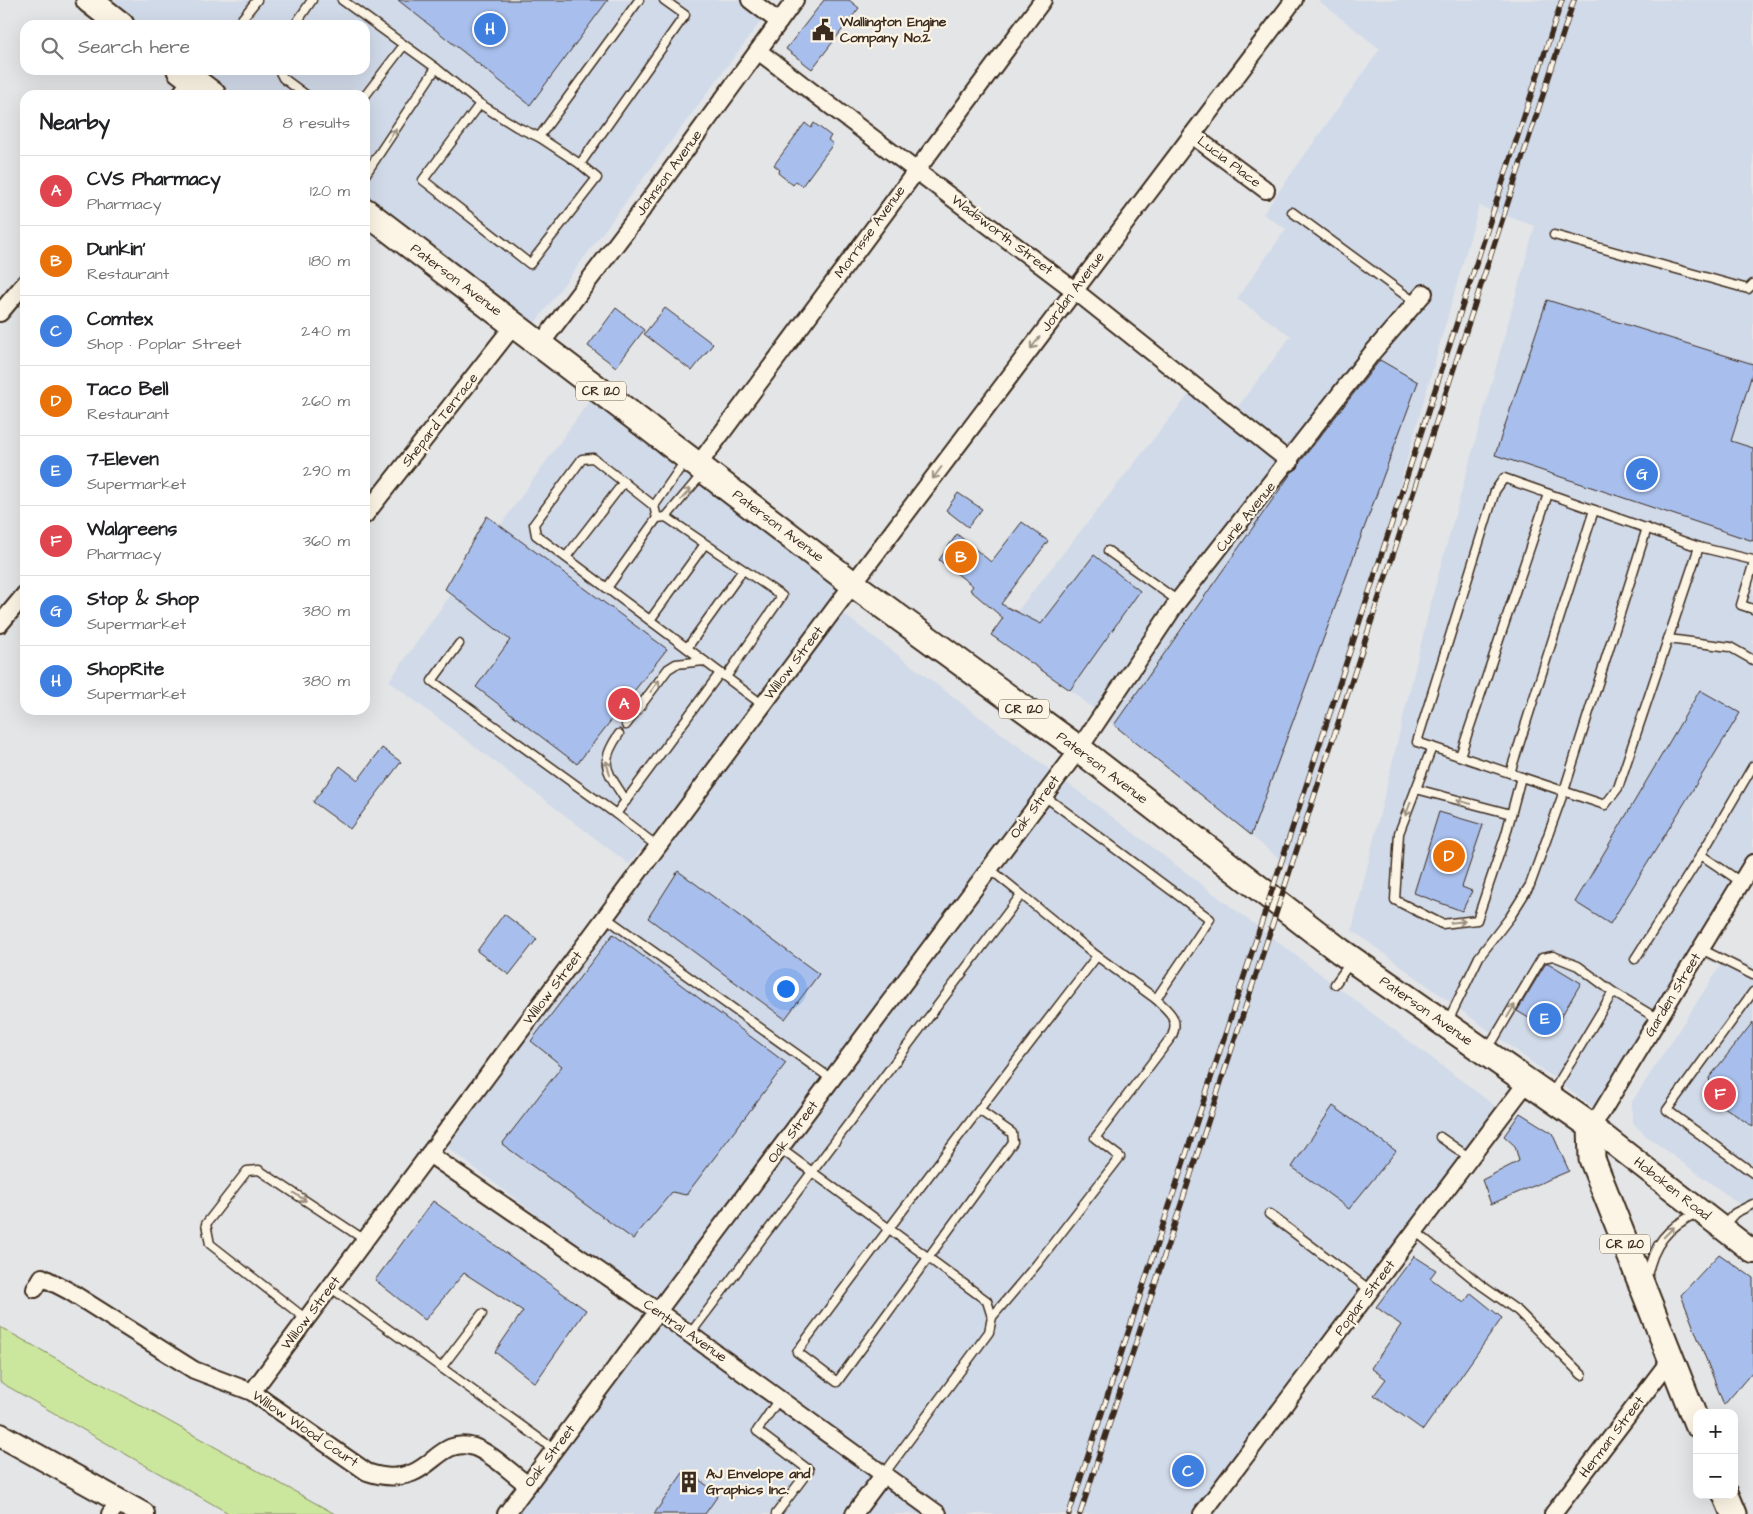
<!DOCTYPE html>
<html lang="en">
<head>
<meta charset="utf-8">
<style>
  body { margin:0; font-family:"Architects Daughter",sans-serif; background:#f6f6f6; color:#202124 }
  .controls { position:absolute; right:15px; bottom:15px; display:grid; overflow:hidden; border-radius:10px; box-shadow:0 5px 20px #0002 }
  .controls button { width:45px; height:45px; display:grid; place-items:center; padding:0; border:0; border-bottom:1px solid #e0e0e0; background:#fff; color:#202124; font:25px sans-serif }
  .you { position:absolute; left:785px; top:988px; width:18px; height:18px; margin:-12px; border:4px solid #fff; border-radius:50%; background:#1a73e8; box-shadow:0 0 0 8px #1a73e833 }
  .badge { display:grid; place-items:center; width:32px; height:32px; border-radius:50%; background:#db2777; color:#fff; font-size:16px; font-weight:700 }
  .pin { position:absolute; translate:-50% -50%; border:2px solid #fff; box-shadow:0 1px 5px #0006 }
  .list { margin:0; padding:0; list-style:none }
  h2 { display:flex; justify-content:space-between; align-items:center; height:65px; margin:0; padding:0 20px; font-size:21px }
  h2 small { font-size:16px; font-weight:400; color:#757577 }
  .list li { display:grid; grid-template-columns:32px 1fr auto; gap:15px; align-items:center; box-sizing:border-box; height:70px; padding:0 20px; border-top:1px solid #e0e0e0 }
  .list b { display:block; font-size:19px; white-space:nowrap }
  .list p { margin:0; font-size:16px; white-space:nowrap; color:#757577 }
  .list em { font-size:16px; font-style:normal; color:#757577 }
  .icon { flex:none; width:28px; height:28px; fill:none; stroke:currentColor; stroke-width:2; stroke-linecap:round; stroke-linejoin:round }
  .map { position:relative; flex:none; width:1753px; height:1514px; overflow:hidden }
  .search { position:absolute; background:#fff; box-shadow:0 5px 20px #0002; left:20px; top:20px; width:350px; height:55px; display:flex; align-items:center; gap:12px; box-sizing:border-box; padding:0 18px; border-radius:15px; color:#757577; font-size:19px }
  .panel { position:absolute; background:#fff; box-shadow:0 5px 20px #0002; left:20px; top:90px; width:350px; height:625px; border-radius:15px }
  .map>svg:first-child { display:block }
</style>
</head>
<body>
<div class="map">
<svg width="1753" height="1514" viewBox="0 0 1753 1514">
  <rect width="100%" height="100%" fill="#e3e5e7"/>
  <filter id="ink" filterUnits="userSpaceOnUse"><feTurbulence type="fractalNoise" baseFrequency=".02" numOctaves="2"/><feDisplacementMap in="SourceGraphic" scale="10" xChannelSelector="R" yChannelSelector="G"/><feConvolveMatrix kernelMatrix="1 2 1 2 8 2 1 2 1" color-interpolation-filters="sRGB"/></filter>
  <g filter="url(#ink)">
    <g fill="#d1dae9">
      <polygon points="89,0 750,0 767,13 526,335 365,211 365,95 213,95 180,70 365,70 365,25 121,25"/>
      <polygon points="1318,0 1753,0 1753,863 1601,1113 1352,930 1432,598 1535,226 1479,206 1291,868 1000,633 1194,388 1231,416 1291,336 1237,299 1286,229 1263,214 1380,49"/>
      <polygon points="598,389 853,584 629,864 389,681"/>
      <polygon points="838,610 1507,1115 1212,1514 510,1514 657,1307 442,1143"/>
      <polygon points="1727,956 1753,966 1753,1214 1645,1135 1632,1122 1632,1102"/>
    </g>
    <polygon fill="#cbe69d" stroke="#83885e" points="0,1327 335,1514 230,1514 0,1382"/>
    <g fill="#a8bfed" stroke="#3b2a1e">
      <polygon points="398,0 608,0 530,105"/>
      <polygon points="824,0 849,0 859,8 812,69 786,49"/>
      <polygon points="805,123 811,128 814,123 831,136 828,140 833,144 802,186 796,181 793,185 778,173 780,170 774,165"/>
      <polygon points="1547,300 1753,364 1753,371 1731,441 1753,448 1753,541 1495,455"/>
      <polygon points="616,308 644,330 616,367 588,346"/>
      <polygon points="665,308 713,344 692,371 644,334"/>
      <polygon points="1380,360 1418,382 1251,835 1114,725 1292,472 1298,468 1300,462"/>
      <polygon points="958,493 982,509 968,527 946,510"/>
      <polygon points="487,516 667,649 577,764 476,687 510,640 445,589"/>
      <polygon points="1022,522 1048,541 1001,604 1041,624 1094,555 1140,591 1070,690 991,635 1003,618 970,590 973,586 939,560 957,534 991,562"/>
      <polygon points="1700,690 1740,713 1610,924 1575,902"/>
      <polygon points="382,748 401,762 350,829 313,802 340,766 358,780"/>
      <polygon points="1439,812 1483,825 1462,887 1472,891 1462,911 1414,893"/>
      <polygon points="678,871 819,974 785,1019 648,918"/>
      <polygon points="504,914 537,939 509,975 477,951"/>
      <polygon points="613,934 786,1063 686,1195 672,1192 633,1239 502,1144 562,1066 531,1041"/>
      <polygon points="1546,963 1548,963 1581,983 1552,1032 1517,1011"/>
      <polygon points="1753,1022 1753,1127 1714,1100 1709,1078"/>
      <polygon points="1333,1106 1396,1151 1349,1209 1292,1167"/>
      <polygon points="1520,1113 1552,1133 1569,1171 1491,1204 1482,1180 1519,1161 1515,1146 1504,1136"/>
      <polygon points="433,1201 586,1310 535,1383 495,1352 523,1311 464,1273 425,1320 375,1280"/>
      <polygon points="1719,1254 1753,1278 1753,1371 1724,1405 1681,1295"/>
      <polygon points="1414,1256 1436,1270 1430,1278 1464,1303 1471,1293 1502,1318 1423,1430 1374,1395 1386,1379 1371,1368 1401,1325 1376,1307"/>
      <polygon points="685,1470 719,1494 705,1514 654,1514"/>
    </g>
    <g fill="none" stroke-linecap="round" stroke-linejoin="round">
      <g stroke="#3b2a1e" stroke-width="11">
        <g id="lane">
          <polyline points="342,0 436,68 480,104 423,180 530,264 597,178 580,164 685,15 664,0"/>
          <polyline points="237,25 257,0"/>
          <polyline points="295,25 312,0"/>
          <polyline points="279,70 283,78 306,95"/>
          <polyline points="365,96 404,45"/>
          <polyline points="480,104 517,127 539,137"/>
          <polyline points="580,164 539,137 639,0"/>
          <polyline points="365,175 436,68"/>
          <polyline points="1292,212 1416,303"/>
          <polyline points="1554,235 1748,289 1753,284"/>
          <polygon points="1504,478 1699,547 1618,788 1605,805 1417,742 1495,491"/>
          <polyline points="654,506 685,461"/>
          <polyline points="666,517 703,473"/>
          <polyline points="1699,547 1753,560"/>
          <polyline points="1108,551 1178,601"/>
          <polyline points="566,557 624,482"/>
          <polyline points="1753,565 1741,605 1753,609"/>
          <polyline points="607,588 657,518"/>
          <polyline points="650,620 705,544"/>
          <polyline points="1668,639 1730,647 1753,660"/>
          <polyline points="459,644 432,681 616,814"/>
          <polyline points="687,648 743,570"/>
          <polyline points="726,677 782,596 666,517 657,518 654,506 593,458 582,459 534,524 536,535 763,705"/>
          <polyline points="626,725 668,669 676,664 704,661"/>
          <path d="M619 734C597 766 608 771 626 801"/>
          <polyline points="1432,747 1399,833 1395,900 1442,924 1477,920 1506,834 1521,777"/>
          <polyline points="1460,756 1548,494"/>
          <polyline points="1510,773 1594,510"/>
          <polyline points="1416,789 1511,814"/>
          <polyline points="658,847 616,814 720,673"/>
          <polyline points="1701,855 1753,766"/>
          <polyline points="605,917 833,1080"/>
          <polyline points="1701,949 1753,975"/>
          <polyline points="1097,956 1156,999"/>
          <polyline points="1635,959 1701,855 1741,882"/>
          <polyline points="1335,984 1350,963"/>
          <polyline points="1753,992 1667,1110 1753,1173"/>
          <polyline points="1447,1023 1479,957 1510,917 1530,885 1564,791 1647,528"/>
          <polyline points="1488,1049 1542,958 1553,956 1578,966 1613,992 1658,1019"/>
          <polyline points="1551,1095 1613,992"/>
          <path d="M979 1110 1012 1133 1013 1142 837 1382 797 1352C895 1219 996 1087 1097 956L990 869"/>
          <polyline points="1440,1137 1470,1158"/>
          <polyline points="781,1149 987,1301 992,1317 989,1332 884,1474"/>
          <polyline points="1269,1214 1370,1290"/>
          <polyline points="1723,1226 1735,1213 1753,1204"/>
          <polyline points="1415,1231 1481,1285 1518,1311 1582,1375"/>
          <path d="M1647 1277C1653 1245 1667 1227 1697 1213"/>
          <polyline points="330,1287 555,1450"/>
          <path d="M992 1317 1037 1264 1120 1157 1095 1138 1172 1036C1180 1018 1168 1011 1156 999L1210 919 1043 795"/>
          <polyline points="306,1319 210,1244 206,1224 247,1171 259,1170 365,1240"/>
          <polyline points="690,1334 1021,895"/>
          <polyline points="441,1368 482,1314"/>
          <polyline points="776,1514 809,1470 757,1431 779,1399"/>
        </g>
      </g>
      <g stroke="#3b2a1e" stroke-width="20">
        <g id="street">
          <polyline points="750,0 779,22"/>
          <polyline points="758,51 1074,290 1290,462"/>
          <polyline points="180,95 192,79"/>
          <polyline points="1192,135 1266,190"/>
          <polyline points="0,313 25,283"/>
          <polyline points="540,345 642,210 795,0"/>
          <polyline points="698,465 1043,0"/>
          <polyline points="365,515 514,325"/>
          <polyline points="0,624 25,594"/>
          <polyline points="1591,1126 1601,1113 1753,863"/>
          <polyline points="429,1154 659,1312 938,1514"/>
          <path d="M35 1289 42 1277 69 1291 194 1370 252 1392 367 1472C382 1477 396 1479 412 1473 435 1464 445 1438 474 1447 493 1454 511 1473 528 1485"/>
          <polyline points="252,1392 853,584 1294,0"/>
          <polyline points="110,1514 120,1501"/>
          <polyline points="506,1514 1079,749 1178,601 1372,353 1424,293"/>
          <polyline points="854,1514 884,1474"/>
          <polyline points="1202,1514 1527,1082"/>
          <polyline points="1553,1514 1670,1360"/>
        </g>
      </g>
      <g stroke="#3b2a1e" stroke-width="26">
        <g id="secondary">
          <polyline points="1591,1126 1753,1252"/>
          <polyline points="0,1435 143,1514"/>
        </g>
      </g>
      <g stroke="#3b2a1e" stroke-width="29">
        <g id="primary">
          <polyline points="89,0 121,25"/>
          <polyline points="180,70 213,95"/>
          <polyline points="365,211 853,584 1079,749 1340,951 1591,1126 1592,1159 1697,1424"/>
          <polyline points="1726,1495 1734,1514"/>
        </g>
      </g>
      <use href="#lane" stroke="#fcf5e5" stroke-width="8"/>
      <use href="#street" stroke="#fcf5e5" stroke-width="16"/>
      <use href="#secondary" stroke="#fcf5e5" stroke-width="22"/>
      <use href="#primary" stroke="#fcf5e5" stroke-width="25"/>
      <g stroke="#3b2a1e" stroke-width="5.5">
        <g id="rail">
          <polyline points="1069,1514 1562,0"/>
          <polyline points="1080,1514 1574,0"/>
        </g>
      </g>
      <use href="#rail" stroke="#fcf5e5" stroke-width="4" stroke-dasharray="11" stroke-linecap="butt"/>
    </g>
    <defs><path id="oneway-shaft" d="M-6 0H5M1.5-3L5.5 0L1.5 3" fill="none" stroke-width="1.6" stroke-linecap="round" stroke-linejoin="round" transform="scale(1.25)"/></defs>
    <g stroke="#9c9082">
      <use href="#oneway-shaft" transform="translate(392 135) rotate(-56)"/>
      <use href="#oneway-shaft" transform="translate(1035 343) rotate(127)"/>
      <use href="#oneway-shaft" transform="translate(937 473) rotate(127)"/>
      <use href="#oneway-shaft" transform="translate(686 494) rotate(-49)"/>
      <use href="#oneway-shaft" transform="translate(655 686) rotate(-53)"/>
      <use href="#oneway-shaft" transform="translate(608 768) rotate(-105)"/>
      <use href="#oneway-shaft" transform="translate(1464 802) rotate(-165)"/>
      <use href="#oneway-shaft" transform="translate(1408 809) rotate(111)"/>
      <use href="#oneway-shaft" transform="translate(1458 922) rotate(-6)"/>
      <use href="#oneway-shaft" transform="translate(1511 1011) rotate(-59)"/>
      <use href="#oneway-shaft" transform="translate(300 1197) rotate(33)"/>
      <use href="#oneway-shaft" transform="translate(1669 1232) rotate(-45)"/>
    </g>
  </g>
  <defs>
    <g id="civic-bare" transform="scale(1.725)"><path d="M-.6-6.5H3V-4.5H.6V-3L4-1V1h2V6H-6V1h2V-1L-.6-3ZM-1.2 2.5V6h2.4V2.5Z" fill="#3b2a1e" stroke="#fcf5e5" stroke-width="2.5" paint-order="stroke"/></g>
    <g id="building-bare" transform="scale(1.725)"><path d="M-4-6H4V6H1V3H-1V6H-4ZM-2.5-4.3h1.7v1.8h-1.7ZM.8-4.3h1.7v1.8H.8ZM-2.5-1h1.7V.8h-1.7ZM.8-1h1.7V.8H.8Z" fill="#3b2a1e" stroke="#fcf5e5" stroke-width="2.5" paint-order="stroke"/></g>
  </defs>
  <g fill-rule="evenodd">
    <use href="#civic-bare" x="823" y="30"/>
    <use href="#building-bare" x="689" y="1482"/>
  </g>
  <g text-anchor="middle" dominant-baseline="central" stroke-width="4.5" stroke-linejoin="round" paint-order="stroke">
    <g fill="#fcf5e5" stroke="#75675a" stroke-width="1">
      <rect x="576" y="381.5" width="50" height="19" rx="4"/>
      <rect x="999" y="699.5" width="50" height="19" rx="4"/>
      <rect x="1600" y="1234.5" width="50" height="19" rx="4"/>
    </g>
    <g font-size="12" font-weight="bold" fill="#3b2a1e">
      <text x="601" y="391">CR 120</text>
      <text x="1024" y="709">CR 120</text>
      <text x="1625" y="1244">CR 120</text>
    </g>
    <g font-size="14" font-weight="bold" fill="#3b2a1e" stroke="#fcf5e5" text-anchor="start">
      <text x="840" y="22">Wallington Engine<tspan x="840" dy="16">Company No.2</tspan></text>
      <text x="706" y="1474">AJ Envelope and<tspan x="706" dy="16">Graphics Inc.</tspan></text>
    </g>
    <g font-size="14" fill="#3b2a1e" stroke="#fcf5e5">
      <text transform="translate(1229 162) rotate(37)">Lucia Place</text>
      <text transform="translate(669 173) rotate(-54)">Johnson Avenue</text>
      <text transform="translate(870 232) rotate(-54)">Morrisse Avenue</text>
      <text transform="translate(1002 235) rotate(37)">Wadsworth Street</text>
      <text transform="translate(456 280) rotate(37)">Paterson Avenue</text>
      <text transform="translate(1073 292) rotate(-53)">Jordan Avenue</text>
      <text transform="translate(440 420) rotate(-52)">Shepard Terrace</text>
      <text transform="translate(1246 517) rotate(-51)">Curie Avenue</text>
      <text transform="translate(778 526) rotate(37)">Paterson Avenue</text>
      <text transform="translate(794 663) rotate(-53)">Willow Street</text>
      <text transform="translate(1102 768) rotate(37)">Paterson Avenue</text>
      <text transform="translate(1035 807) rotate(-54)">Oak Street</text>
      <text transform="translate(553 988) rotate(-53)">Willow Street</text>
      <text transform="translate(1673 995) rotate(-59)">Garden Street</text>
      <text transform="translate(1426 1011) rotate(35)">Paterson Avenue</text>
      <text transform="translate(793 1132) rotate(-53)">Oak Street</text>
      <text transform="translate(1672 1189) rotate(38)">Hoboken Road</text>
      <text transform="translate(1365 1298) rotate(-53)">Poplar Street</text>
      <text transform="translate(311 1313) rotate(-53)">Willow Street</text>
      <text transform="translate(685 1331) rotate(35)">Central Avenue</text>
      <text transform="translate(305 1429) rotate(34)">Willow Wood Court</text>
      <text transform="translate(1612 1437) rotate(-53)">Herman Street</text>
      <text transform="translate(550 1456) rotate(-53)">Oak Street</text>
    </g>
  </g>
</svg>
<div class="controls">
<button>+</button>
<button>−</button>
</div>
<div class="you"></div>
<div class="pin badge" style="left:624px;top:704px;background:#e0444e">A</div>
<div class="pin badge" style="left:961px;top:557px;background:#e8710a">B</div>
<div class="pin badge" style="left:1188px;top:1471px;background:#3f7fe0">C</div>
<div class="pin badge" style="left:1449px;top:856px;background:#e8710a">D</div>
<div class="pin badge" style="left:1545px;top:1019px;background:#3f7fe0">E</div>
<div class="pin badge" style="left:1720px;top:1094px;background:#e0444e">F</div>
<div class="pin badge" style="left:1642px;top:474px;background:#3f7fe0">G</div>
<div class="pin badge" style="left:490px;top:29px;background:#3f7fe0">H</div>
<div class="search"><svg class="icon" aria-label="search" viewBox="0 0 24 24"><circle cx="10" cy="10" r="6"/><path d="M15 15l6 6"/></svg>Search here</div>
<section class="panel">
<h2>Nearby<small>8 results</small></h2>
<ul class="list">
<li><span class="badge" style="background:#e0444e">A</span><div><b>CVS Pharmacy</b><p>Pharmacy</p></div><em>120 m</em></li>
<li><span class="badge" style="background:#e8710a">B</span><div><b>Dunkin'</b><p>Restaurant</p></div><em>180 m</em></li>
<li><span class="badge" style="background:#3f7fe0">C</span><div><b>Comtex</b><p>Shop · Poplar Street</p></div><em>240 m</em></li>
<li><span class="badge" style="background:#e8710a">D</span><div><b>Taco Bell</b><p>Restaurant</p></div><em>260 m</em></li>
<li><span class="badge" style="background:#3f7fe0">E</span><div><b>7-Eleven</b><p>Supermarket</p></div><em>290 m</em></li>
<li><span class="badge" style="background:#e0444e">F</span><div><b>Walgreens</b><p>Pharmacy</p></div><em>360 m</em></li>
<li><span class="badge" style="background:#3f7fe0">G</span><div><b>Stop &amp; Shop</b><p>Supermarket</p></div><em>380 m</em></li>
<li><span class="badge" style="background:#3f7fe0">H</span><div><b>ShopRite</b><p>Supermarket</p></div><em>380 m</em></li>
</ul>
</section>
</div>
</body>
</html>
